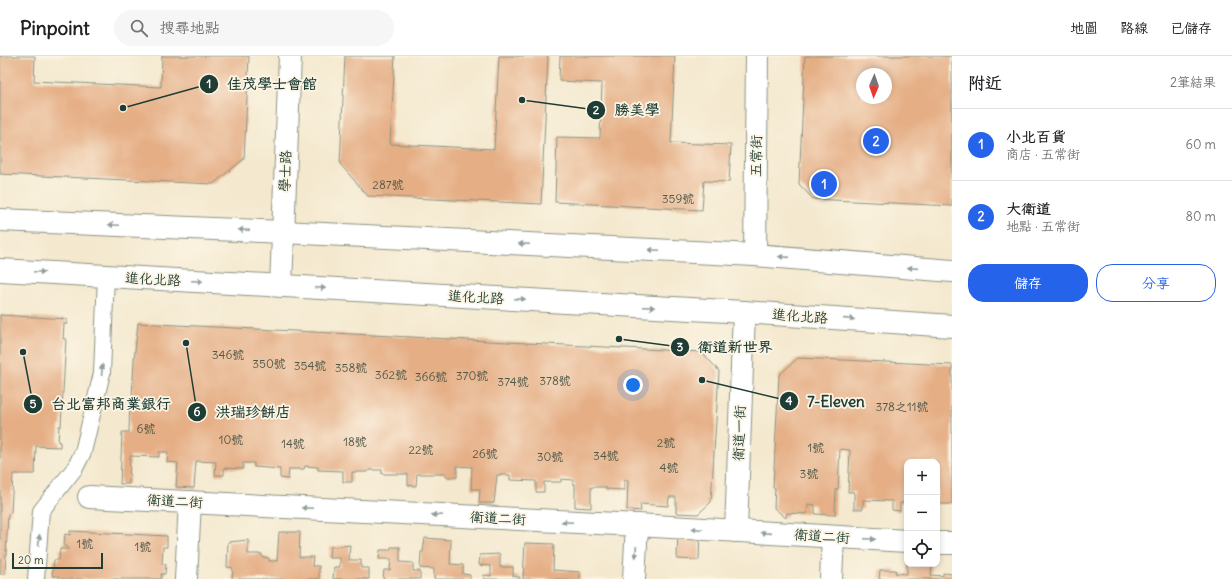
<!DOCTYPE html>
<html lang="zh-TW">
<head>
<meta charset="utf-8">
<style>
  body { margin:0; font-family:Delius,"LXGW WenKai TC",sans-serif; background:#f6f6f6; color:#202124 }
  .controls { position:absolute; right:12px; bottom:12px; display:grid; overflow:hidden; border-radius:8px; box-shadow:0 2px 6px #0003 }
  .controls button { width:36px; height:36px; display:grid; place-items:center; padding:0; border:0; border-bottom:1px solid #e0e0e0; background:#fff; color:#202124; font:20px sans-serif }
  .compass { position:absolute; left:856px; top:12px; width:36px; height:36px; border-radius:50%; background:#fff; box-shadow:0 2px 6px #0003; rotate:182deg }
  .scale { position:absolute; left:12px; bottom:10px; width:91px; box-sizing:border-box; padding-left:4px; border:2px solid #1f3d34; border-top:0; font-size:11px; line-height:14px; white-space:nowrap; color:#1f3d34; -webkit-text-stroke:3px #fcf5e5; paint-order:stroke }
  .you { position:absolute; left:633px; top:329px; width:14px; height:14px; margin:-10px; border:3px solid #fff; border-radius:50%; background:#1a73e8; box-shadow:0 0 0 6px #1a73e833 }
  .badge { display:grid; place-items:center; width:26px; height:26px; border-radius:50%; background:#2563eb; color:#fff; font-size:13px; font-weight:700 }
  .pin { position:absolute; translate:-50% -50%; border:2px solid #fff; box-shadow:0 1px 4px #0006 }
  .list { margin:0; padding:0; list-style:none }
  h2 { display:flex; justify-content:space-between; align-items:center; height:52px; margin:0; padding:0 16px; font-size:17px }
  h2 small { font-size:13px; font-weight:400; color:#757577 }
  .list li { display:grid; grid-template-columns:26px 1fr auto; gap:12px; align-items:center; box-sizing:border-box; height:72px; padding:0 16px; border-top:1px solid #e0e0e0 }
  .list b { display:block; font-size:15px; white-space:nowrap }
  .list p { margin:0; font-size:13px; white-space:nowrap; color:#757577 }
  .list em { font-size:13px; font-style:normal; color:#757577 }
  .actions { display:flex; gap:8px; padding:12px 16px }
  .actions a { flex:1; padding:9px 0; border:1px solid #2563eb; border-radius:16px; text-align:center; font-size:14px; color:#2563eb }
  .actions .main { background:#2563eb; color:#fff }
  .icon { flex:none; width:22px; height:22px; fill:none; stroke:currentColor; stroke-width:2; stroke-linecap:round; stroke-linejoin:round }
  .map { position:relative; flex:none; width:952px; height:523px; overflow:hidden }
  header { display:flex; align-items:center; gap:24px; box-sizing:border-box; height:56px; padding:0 20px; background:#fff; border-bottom:1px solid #e0e0e0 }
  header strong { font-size:19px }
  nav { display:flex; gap:22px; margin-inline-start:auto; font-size:14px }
  .search { width:280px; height:36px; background:#f6f6f6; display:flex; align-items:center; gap:10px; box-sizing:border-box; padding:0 14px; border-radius:22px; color:#757577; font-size:15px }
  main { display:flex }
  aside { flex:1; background:#fff }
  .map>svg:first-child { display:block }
</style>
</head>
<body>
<header>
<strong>Pinpoint</strong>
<div class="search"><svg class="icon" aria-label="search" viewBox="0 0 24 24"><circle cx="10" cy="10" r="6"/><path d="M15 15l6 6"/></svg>搜尋地點</div>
<nav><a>地圖</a><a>路線</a><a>已儲存</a></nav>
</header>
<main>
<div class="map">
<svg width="952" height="523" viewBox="0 0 952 523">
  <rect width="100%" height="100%" fill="#fcf5e5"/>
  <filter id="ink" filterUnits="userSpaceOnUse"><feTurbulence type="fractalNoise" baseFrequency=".025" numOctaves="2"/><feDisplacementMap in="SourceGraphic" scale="8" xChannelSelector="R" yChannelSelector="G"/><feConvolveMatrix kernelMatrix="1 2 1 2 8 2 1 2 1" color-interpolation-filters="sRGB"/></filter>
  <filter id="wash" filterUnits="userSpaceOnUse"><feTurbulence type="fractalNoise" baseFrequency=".012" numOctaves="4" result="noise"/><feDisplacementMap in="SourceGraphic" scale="16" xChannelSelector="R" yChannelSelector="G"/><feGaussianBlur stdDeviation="0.9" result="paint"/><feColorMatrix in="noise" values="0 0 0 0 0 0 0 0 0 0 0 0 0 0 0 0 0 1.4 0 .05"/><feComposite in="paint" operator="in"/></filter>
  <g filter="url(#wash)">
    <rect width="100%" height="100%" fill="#f4e9cf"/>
    <g id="blocks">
      <g fill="#e5ae85" fill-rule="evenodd">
        <polygon points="0,0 35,0 34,25 161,31 162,0 249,0 244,103 213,128 0,118"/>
        <polygon points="345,0 395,0 390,88 494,93 499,0 548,0 541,148 368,140 340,108"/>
        <polygon points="560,0 675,0 671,87 731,89 729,126 704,125 702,154 555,146 557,81 600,82 602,27 559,25"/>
        <path d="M805 0H952V150L813 143 799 128ZM862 18H886V42H862Z"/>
        <polygon points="0,259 67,263 67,268 64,268 63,283 66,283 61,370 59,370 58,386 60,386 60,391 36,390 35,418 13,418 11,457 8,458 5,518 0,518"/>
        <polygon points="138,267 702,296 719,315 711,446 698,458 676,457 676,441 669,441 668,450 640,448 641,455 627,454 628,424 624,424 624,434 606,433 606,431 591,431 591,452 575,451 575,428 573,428 573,424 561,423 561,426 544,426 544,436 536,436 536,425 510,424 510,419 497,419 494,447 479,447 480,433 471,433 472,411 457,410 457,421 446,421 446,418 417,418 416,430 408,429 408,418 382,418 382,414 369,414 368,416 352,416 352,426 343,426 343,415 318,414 318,411 305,410 304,413 289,413 288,423 280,422 280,413 254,411 254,407 243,407 243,413 224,412 224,419 215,419 216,406 196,405 194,432 176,431 178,407 167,406 168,396 159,396 159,401 130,400 129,428 120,428 122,376 129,376 130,343 132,343 134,304"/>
        <polygon points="798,302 952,309 952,448 937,448 937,406 907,406 907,447 900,447 900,455 892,454 892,445 863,444 863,453 854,453 854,436 848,436 850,394 840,393 838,433 836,433 835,459 815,458 815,449 808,448 807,458 787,457 786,462 774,452 775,432 773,432 779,319"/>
        <polygon points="678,473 700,475 699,504 677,503"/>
        <polygon points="70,475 167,480 167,491 163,491 162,508 166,508 165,518 161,518 161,523 59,523 59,520 52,520 54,504 59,504 60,493 68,493 68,491 64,490 65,478 70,479"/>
        <polygon points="279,476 300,476 299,501 313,501 312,510 319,510 319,523 232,523 233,512 227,511 228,486 248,484 248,498 262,498 262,501 269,502 269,505 277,505"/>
        <polygon points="425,482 451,484 450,508 463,509 463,518 470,519 470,523 434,523 434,513 420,512 421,496 423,496"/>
        <polygon points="525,487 554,488 553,514 580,516 580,523 523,523"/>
        <polygon points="350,489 349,504 361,504 361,512 369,512 369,523 333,523 334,511 340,511 340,502 329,502 330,491"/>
        <polygon points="391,491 400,491 400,506 413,507 413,515 420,515 420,523 383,523 384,514 390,514 391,503 379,503 380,494 390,494"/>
        <polygon points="500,498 500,511 513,511 513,520 520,521 520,523 484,523 484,519 491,520 491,510 479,509 480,499"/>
        <polygon points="907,508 932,509 931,519 943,520 943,517 952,518 952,523 879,523 880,514 896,514 895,517 907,518"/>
      </g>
    </g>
  </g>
  <g filter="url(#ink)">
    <use href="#blocks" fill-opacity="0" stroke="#8a9382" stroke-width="1"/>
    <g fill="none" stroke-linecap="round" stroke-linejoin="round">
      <g stroke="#8a9382" stroke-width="18">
        <polyline id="lane" points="36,523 41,455 75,412 83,396 102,317 106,220"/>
      </g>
      <g stroke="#8a9382" stroke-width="24">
        <g id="street">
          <polyline points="755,199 757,0"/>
          <polyline points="89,441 637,469 907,485"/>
          <polyline points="736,475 744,256"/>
          <polyline points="937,487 952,487"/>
          <polyline points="186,523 190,446"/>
          <polyline points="634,523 637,469"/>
          <polyline points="831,523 833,481"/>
        </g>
      </g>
      <g stroke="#8a9382" stroke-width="24">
        <g id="secondary">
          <polyline points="0,164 282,176 755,199 952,215"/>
          <polyline points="0,214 744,256 952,270"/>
          <polyline points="281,230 290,0"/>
        </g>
      </g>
      <use href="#lane" stroke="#fff" stroke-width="16"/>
      <use href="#street" stroke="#fff" stroke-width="22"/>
      <use href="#secondary" stroke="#fff" stroke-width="22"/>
    </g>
    <defs><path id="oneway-solid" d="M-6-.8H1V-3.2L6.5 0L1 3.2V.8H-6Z"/></defs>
    <g fill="#8f9e9a">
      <use href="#oneway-solid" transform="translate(114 169) rotate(-178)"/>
      <use href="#oneway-solid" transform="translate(244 174) rotate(-178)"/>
      <use href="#oneway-solid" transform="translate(524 188) rotate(-177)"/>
      <use href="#oneway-solid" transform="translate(654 194) rotate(-177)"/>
      <use href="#oneway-solid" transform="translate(784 201) rotate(-176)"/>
      <use href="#oneway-solid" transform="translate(913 212) rotate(-176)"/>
      <use href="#oneway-solid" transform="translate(39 216) rotate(3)"/>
      <use href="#oneway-solid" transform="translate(197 225) rotate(3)"/>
      <use href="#oneway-solid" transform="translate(320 232) rotate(3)"/>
      <use href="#oneway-solid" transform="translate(520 243) rotate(3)"/>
      <use href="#oneway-solid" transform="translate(649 251) rotate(3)"/>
      <use href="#oneway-solid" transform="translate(849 263) rotate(4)"/>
      <use href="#oneway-solid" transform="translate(102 314) rotate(-85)"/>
      <use href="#oneway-solid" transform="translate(307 452) rotate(-177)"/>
      <use href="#oneway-solid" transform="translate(437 459) rotate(-177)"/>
      <use href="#oneway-solid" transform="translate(567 466) rotate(-177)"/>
      <use href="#oneway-solid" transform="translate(697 473) rotate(-177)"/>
      <use href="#oneway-solid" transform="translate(766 477) rotate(-176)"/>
      <use href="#oneway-solid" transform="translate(870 483) rotate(3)"/>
      <use href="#oneway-solid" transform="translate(39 484) rotate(-85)"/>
      <use href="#oneway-solid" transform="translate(636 496) rotate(93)"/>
    </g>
  </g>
  <g text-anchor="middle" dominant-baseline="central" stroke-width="3.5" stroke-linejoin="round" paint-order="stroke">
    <g font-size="12" fill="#505948">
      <text x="388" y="128">287號</text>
      <text x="678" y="142">359號</text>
      <text x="228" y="298">346號</text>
      <text x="269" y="307">350號</text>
      <text x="310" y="309">354號</text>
      <text x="351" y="311">358號</text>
      <text x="391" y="318">362號</text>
      <text x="472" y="319">370號</text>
      <text x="431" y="320">366號</text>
      <text x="555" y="324">378號</text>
      <text x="513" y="325">374號</text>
      <text x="902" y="350">378之11號</text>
      <text x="146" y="372">6號</text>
      <text x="231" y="383">10號</text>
      <text x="355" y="385">18號</text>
      <text x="666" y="386">2號</text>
      <text x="293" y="387">14號</text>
      <text x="816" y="391">1號</text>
      <text x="421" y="393">22號</text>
      <text x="485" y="397">26號</text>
      <text x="606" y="399">34號</text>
      <text x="550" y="400">30號</text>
      <text x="669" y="411">4號</text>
      <text x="809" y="417">3號</text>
      <text x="85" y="487">1號</text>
      <text x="143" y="490">1號</text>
    </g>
    <g font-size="14" fill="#1f3d34" stroke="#fcf5e5">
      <text transform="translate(756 100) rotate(-89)">五常街</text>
      <text transform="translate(285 115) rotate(-88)">學士路</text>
      <text transform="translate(153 223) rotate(3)">進化北路</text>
      <text transform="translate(476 241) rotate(3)">進化北路</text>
      <text transform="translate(800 260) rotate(4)">進化北路</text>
      <text transform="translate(739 377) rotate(-88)">衛道一街</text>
      <text transform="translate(175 445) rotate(3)">衛道二街</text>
      <text transform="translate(498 462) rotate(3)">衛道二街</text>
      <text transform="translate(822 480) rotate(4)">衛道二街</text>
    </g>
  </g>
  <path fill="none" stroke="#1f3d34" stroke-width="1.5" d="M123 52L209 28M522 44L596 54M619 283L680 291M702 324L789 345M23 296L33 348M186 287L197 356"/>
  <g fill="#1f3d34" stroke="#fcf5e5" stroke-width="1.5">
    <circle cx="123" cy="52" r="4"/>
    <circle cx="522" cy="44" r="4"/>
    <circle cx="619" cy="283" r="4"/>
    <circle cx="702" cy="324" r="4"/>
    <circle cx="23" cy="296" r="4"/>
    <circle cx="186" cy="287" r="4"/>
    <circle cx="209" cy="28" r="10"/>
    <circle cx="596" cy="54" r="10"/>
    <circle cx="680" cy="291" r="10"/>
    <circle cx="789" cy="345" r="10"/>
    <circle cx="33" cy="348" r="10"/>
    <circle cx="197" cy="356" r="10"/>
  </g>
  <g font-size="12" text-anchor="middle" font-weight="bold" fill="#fff">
    <text x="209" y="32">1</text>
    <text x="596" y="58">2</text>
    <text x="680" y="295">3</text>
    <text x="789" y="349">4</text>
    <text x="33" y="352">5</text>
    <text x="197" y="360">6</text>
  </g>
  <g font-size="15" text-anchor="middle" font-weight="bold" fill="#1f3d34" stroke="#fcf5e5" stroke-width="3.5" stroke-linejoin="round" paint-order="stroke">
    <text x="272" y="33">佳茂學士會館</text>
    <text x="637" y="59">勝美學</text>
    <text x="735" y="296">衛道新世界</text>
    <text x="836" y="351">7-Eleven</text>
    <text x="111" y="353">台北富邦商業銀行</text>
    <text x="253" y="361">洪瑞珍餅店</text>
  </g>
</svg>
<div class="controls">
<button>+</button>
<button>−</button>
<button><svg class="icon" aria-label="locate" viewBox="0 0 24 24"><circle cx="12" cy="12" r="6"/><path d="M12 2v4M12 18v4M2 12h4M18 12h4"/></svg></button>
</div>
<svg class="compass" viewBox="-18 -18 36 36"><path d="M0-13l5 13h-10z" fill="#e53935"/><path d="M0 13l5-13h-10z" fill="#757577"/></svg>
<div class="scale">20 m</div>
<div class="you"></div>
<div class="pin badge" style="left:824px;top:128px">1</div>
<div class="pin badge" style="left:876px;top:85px">2</div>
</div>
<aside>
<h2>附近<small>2筆結果</small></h2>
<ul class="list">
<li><span class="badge">1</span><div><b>小北百貨</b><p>商店 · 五常街</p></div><em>60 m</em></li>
<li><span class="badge">2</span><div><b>大衛道</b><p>地點 · 五常街</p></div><em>80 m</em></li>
</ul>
<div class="actions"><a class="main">儲存</a><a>分享</a></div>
</aside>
</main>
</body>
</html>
